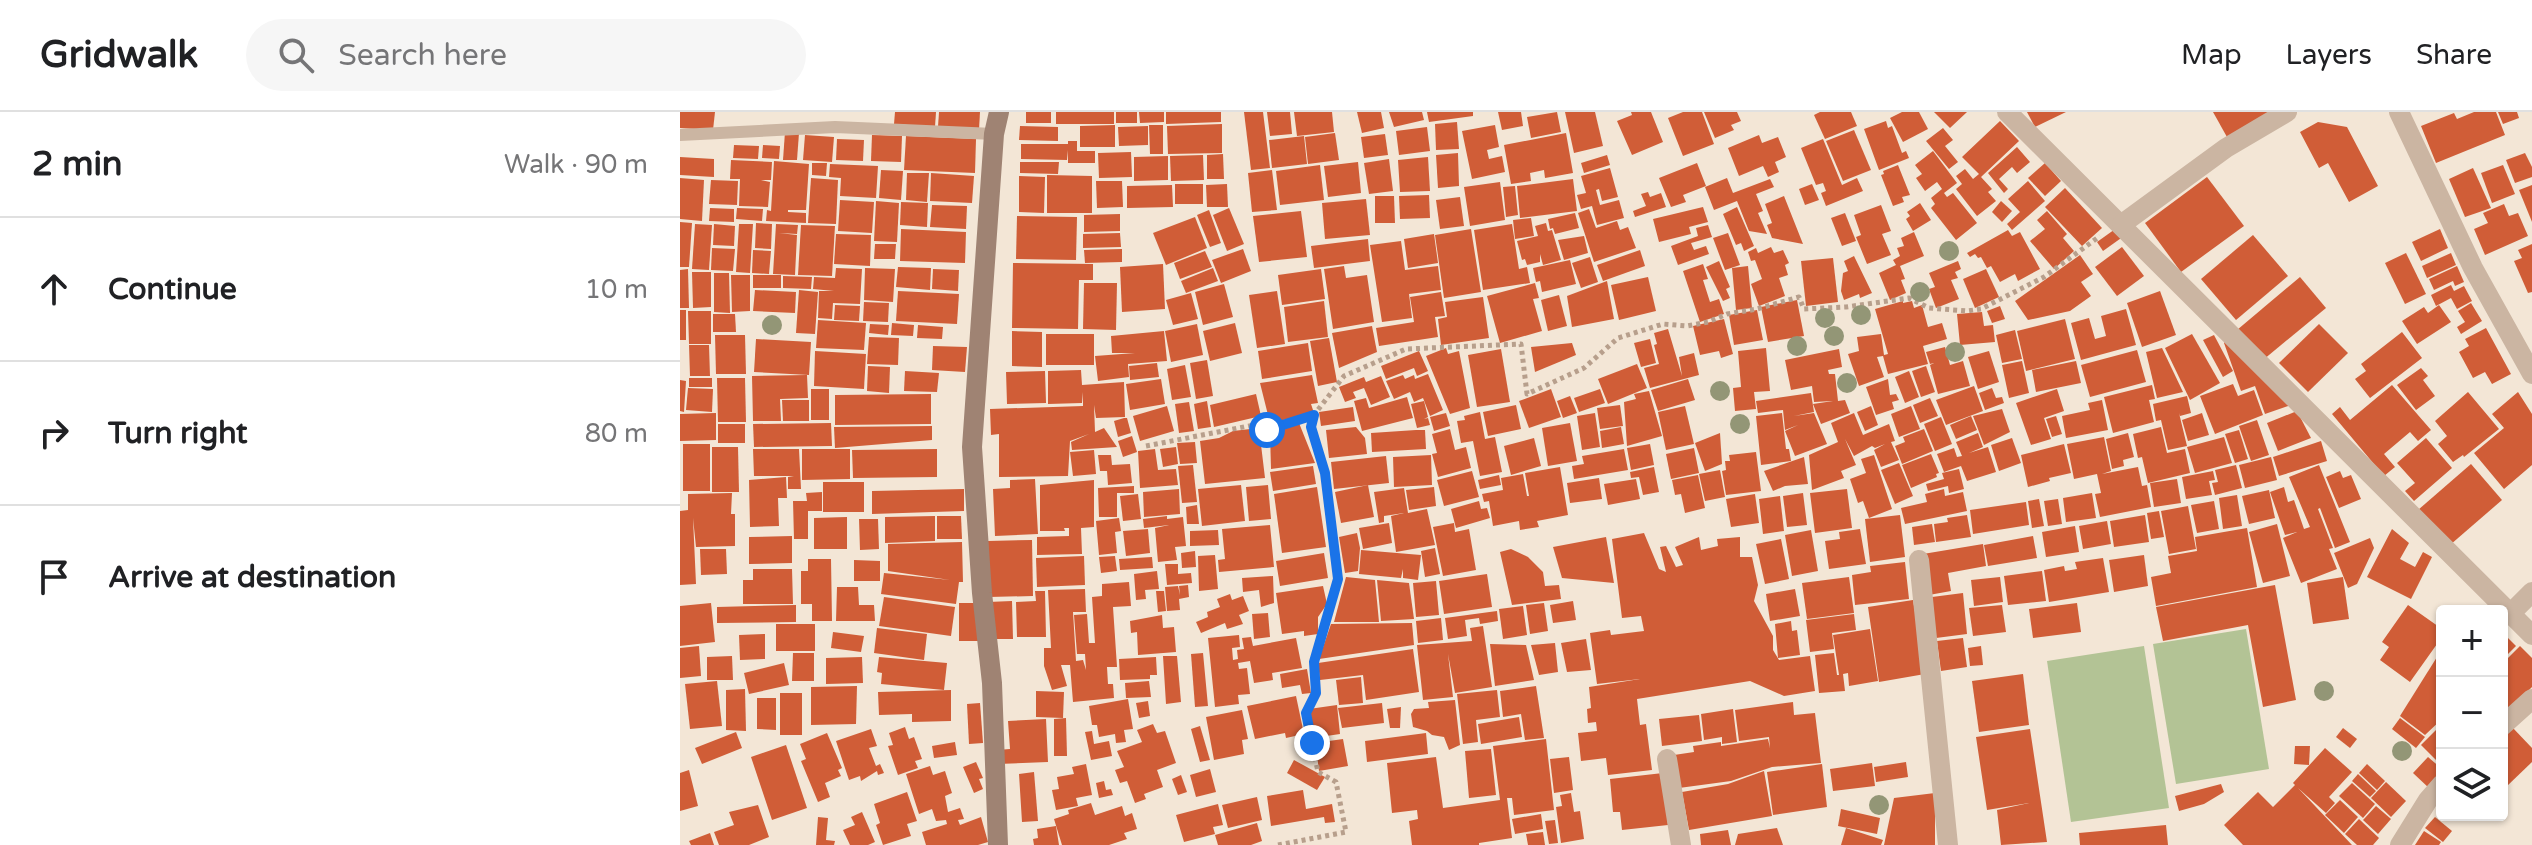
<!DOCTYPE html>
<html lang="en">
<head>
<meta charset="utf-8">
<style>
  body { margin:0; font-family:"Varela Round",sans-serif; background:#f6f6f6; color:#202124 }
  .controls { position:absolute; right:24px; bottom:24px; display:grid; overflow:hidden; border-radius:8px; box-shadow:0 2px 6px #0004 }
  .controls button { width:72px; height:72px; display:grid; place-items:center; padding:0; border:0; border-bottom:2px solid #e0e0e0; background:#fff; color:#202124; font:40px sans-serif }
  .stop { position:absolute; width:24px; height:24px; margin:-18px; border:6px solid #1a73e8; border-radius:50%; background:#fff }
  .stop.end { background:#1a73e8; border-color:#fff; box-shadow:0 2px 8px #0008 }
  .list { margin:0; padding:0; list-style:none }
  h2 { display:flex; justify-content:space-between; align-items:center; height:104px; margin:0; padding:0 32px; font-size:34px }
  h2 small { font-size:26px; font-weight:400; color:#757577 }
  .list li { display:grid; grid-template-columns:52px 1fr auto; gap:24px; align-items:center; box-sizing:border-box; height:144px; padding:0 32px; border-top:2px solid #e0e0e0 }
  .list b { display:block; font-size:30px; white-space:nowrap }
  .list em { font-size:26px; font-style:normal; color:#757577 }
  .icon { flex:none; width:44px; height:44px; fill:none; stroke:currentColor; stroke-width:2; stroke-linecap:round; stroke-linejoin:round }
  .map { position:relative; flex:none; width:1852px; height:733px; overflow:hidden }
  header { display:flex; align-items:center; gap:48px; box-sizing:border-box; height:112px; padding:0 40px; background:#fff; border-bottom:2px solid #e0e0e0 }
  header strong { font-size:38px }
  nav { display:flex; gap:44px; margin-inline-start:auto; font-size:28px }
  .search { width:560px; height:72px; background:#f6f6f6; display:flex; align-items:center; gap:20px; box-sizing:border-box; padding:0 28px; border-radius:44px; color:#757577; font-size:30px }
  main { display:flex }
  aside { flex:1; background:#fff }
  .map>svg:first-child { display:block }
</style>
</head>
<body>
<header>
<strong>Gridwalk</strong>
<div class="search"><svg class="icon" aria-label="search" viewBox="0 0 24 24"><circle cx="10" cy="10" r="6"/><path d="M15 15l6 6"/></svg>Search here</div>
<nav><a>Map</a><a>Layers</a><a>Share</a></nav>
</header>
<main>
<aside>
<h2>2 min<small>Walk · 90 m</small></h2>
<ul class="list">
<li><svg class="icon" aria-label="ahead" viewBox="0 0 24 24"><path d="M12 20V5M6 11l6-6 6 6"/></svg><div><b>Continue</b></div><em>10 m</em></li>
<li><svg class="icon" aria-label="right" viewBox="0 0 24 24"><path d="M7 20v-9h11M14 6l5 5-5 5"/></svg><div><b>Turn right</b></div><em>80 m</em></li>
<li><svg class="icon" aria-label="arrive" viewBox="0 0 24 24"><path d="M6 21V4h12l-3 4 3 4H6"/></svg><div><b>Arrive at destination</b></div></li>
</ul>
</aside>
<div class="map">
<svg width="1852" height="733" viewBox="0 0 1852 733">
  <rect width="100%" height="100%" fill="#f3e6d6"/>
  <g fill="#b3c395">
    <polygon points="1566,517 1589,657 1496,672 1473,532"/>
    <polygon points="1464,534 1489,696 1391,710 1367,549"/>
  </g>
  <g fill="#d05d37">
    <polygon points="0,0 35,0 33,18 0,16"/>
    <polygon points="215,0 256,0 255,15 214,12"/>
    <polygon points="259,0 300,0 299,18 258,15"/>
    <rect x="346" y="0" width="25" height="11"/>
    <rect x="376" y="0" width="58" height="12"/>
    <rect x="436" y="0" width="21" height="11"/>
    <polygon points="459,0 484,0 484,10 460,11"/>
    <polygon points="486,0 541,0 541,10 486,12"/>
    <polygon points="564,0 583,0 590,56 571,58"/>
    <polygon points="587,0 610,0 612,22 590,24"/>
    <polygon points="614,0 652,0 654,20 617,24"/>
    <polygon points="677,0 701,0 704,16 682,21"/>
    <polygon points="709,0 742,0 744,8 714,15"/>
    <polygon points="747,0 793,0 793,4 749,10"/>
    <polygon points="818,0 841,0 843,14 822,18"/>
    <polygon points="877,0 881,20 851,26 847,5"/>
    <polygon points="885,0 915,0 923,34 894,41"/>
    <polygon points="951,0 971,0 983,30 952,43 937,9 952,3"/>
    <polygon points="1003,0 1022,0 1034,32 1003,44 988,6"/>
    <polygon points="1024,0 1057,0 1061,9 1051,13 1054,18 1035,26"/>
    <polygon points="1140,0 1171,0 1177,14 1145,27 1134,3"/>
    <polygon points="1222,0 1239,0 1248,17 1223,30 1210,6"/>
    <polygon points="1254,0 1287,0 1270,16"/>
    <polygon points="1347,0 1386,0 1355,15"/>
    <polygon points="1533,0 1593,0 1547,25"/>
    <polygon points="1794,0 1816,0 1825,23 1756,51 1741,14 1774,1 1777,7"/>
    <polygon points="1818,0 1837,0 1839,6 1823,12"/>
    <polygon points="1206,9 1208,16 1212,14 1222,41 1226,39 1229,46 1199,58 1184,17"/>
    <polygon points="1320,9 1339,29 1301,65 1312,77 1308,80 1316,89 1297,104 1276,77 1282,72 1276,64 1285,57 1293,67 1299,62 1282,45"/>
    <polygon points="777,10 779,37 756,38 755,12"/>
    <polygon points="1638,10 1667,15 1698,74 1669,90 1648,51 1639,56 1620,20"/>
    <polygon points="542,12 542,41 488,42 487,14"/>
    <polygon points="435,13 435,35 400,35 400,14"/>
    <polygon points="469,13 483,13 483,42 470,42"/>
    <polygon points="815,13 819,35 807,38 809,47 822,44 825,60 792,67 782,19"/>
    <polygon points="340,14 378,15 378,29 339,28"/>
    <polygon points="468,14 468,33 439,34 438,15"/>
    <polygon points="747,15 750,39 719,43 716,19"/>
    <polygon points="1263,16 1273,28 1265,34 1278,50 1269,57 1246,29"/>
    <polygon points="1174,18 1191,58 1163,69 1146,29"/>
    <polygon points="105,20 119,21 117,48 103,48"/>
    <polygon points="655,21 659,48 628,52 625,25"/>
    <polygon points="886,21 893,61 865,66 864,58 850,61 851,69 831,72 824,33"/>
    <polygon points="705,22 708,43 684,46 681,25"/>
    <polygon points="125,23 154,25 152,50 123,48"/>
    <polygon points="192,23 222,24 221,50 191,49"/>
    <polygon points="1079,23 1082,31 1098,25 1106,45 1095,50 1099,60 1088,65 1083,54 1059,64 1048,36"/>
    <polygon points="226,24 296,27 295,61 224,58"/>
    <polygon points="624,24 627,52 592,56 589,28"/>
    <polygon points="157,27 184,28 183,49 156,48"/>
    <polygon points="1143,27 1162,73 1177,66 1183,79 1146,94 1141,81 1146,79 1143,71 1136,73 1121,36"/>
    <polygon points="388,29 397,29 397,39 415,39 415,51 388,51 388,38 387,48 341,47 341,32 388,32"/>
    <polygon points="54,33 79,34 78,47 53,46"/>
    <polygon points="83,33 100,34 99,47 82,46"/>
    <polygon points="1337,35 1350,50 1337,61 1332,55 1319,67 1328,77 1324,81 1308,61"/>
    <polygon points="1253,39 1277,71 1264,81 1267,85 1273,81 1297,111 1276,128 1251,96 1255,92 1251,86 1262,77 1257,70 1245,79 1236,66 1242,62 1235,53"/>
    <polygon points="451,40 452,65 419,66 418,41"/>
    <polygon points="778,41 779,74 758,76 756,43"/>
    <polygon points="1845,41 1852,55 1852,65 1835,71 1826,48"/>
    <polygon points="543,42 544,67 527,67 527,43"/>
    <polygon points="523,43 524,68 491,69 490,44"/>
    <polygon points="927,43 930,53 904,61 901,51"/>
    <polygon points="488,44 488,68 454,69 454,45"/>
    <polygon points="0,45 34,47 34,65 0,63"/>
    <polygon points="748,45 750,79 720,80 718,48"/>
    <polygon points="709,47 713,79 689,82 684,51"/>
    <polygon points="51,48 92,50 91,68 81,68 90,70 88,95 59,94 60,67 50,67"/>
    <polygon points="94,49 129,52 126,98 108,98 108,100 126,101 126,111 86,109 87,98 91,99"/>
    <polygon points="340,50 379,50 378,62 340,61"/>
    <polygon points="678,50 681,81 648,85 644,54"/>
    <polygon points="132,51 147,51 146,64 132,63"/>
    <polygon points="1017,51 1026,74 1003,83 1006,90 991,95 979,66"/>
    <polygon points="1365,51 1381,69 1365,84 1348,66"/>
    <polygon points="150,52 198,54 196,86 160,84 161,66 149,65"/>
    <polygon points="640,53 644,88 600,93 596,59"/>
    <polygon points="1218,53 1230,83 1222,85 1224,90 1213,94 1201,63 1204,62 1203,59"/>
    <polygon points="1823,53 1835,82 1812,91 1801,61"/>
    <polygon points="930,56 938,85 922,89 919,77 916,78 920,93 939,88 944,106 917,113 912,94 901,97 897,83 906,81 901,64"/>
    <polygon points="1793,56 1811,96 1785,105 1769,67"/>
    <polygon points="201,58 223,59 221,88 199,86"/>
    <polygon points="592,58 597,98 572,100 568,61"/>
    <polygon points="227,61 249,61 247,90 226,88"/>
    <polygon points="251,61 294,64 292,91 250,89"/>
    <polygon points="367,63 412,64 412,101 367,101"/>
    <polygon points="339,64 365,65 364,101 339,100"/>
    <polygon points="1527,65 1564,114 1501,160 1465,111"/>
    <polygon points="0,66 24,68 22,109 0,107"/>
    <polygon points="131,66 158,68 156,112 128,111"/>
    <polygon points="1047,66 1053,81 1090,67 1094,75 1076,82 1083,99 1078,101 1087,122 1069,119 1057,89 1034,98 1025,75"/>
    <polygon points="893,67 897,99 840,106 837,74"/>
    <polygon points="31,68 58,69 57,93 29,92"/>
    <polygon points="416,69 442,69 443,95 417,96"/>
    <polygon points="1348,69 1365,89 1332,118 1327,112 1340,100 1328,87"/>
    <polygon points="820,70 825,108 790,114 784,75"/>
    <rect x="495" y="72" width="28" height="20"/>
    <polygon points="547,72 548,95 527,95 526,73"/>
    <polygon points="1132,72 1139,88 1125,93 1119,77"/>
    <polygon points="492,73 493,95 447,96 447,74"/>
    <polygon points="1852,73 1852,110 1839,78"/>
    <polygon points="835,74 838,103 826,105 823,75"/>
    <polygon points="1385,76 1422,116 1402,134 1365,95"/>
    <polygon points="968,80 970,85 981,81 986,95 955,105 953,99 966,94 961,82"/>
    <polygon points="749,83 750,106 720,107 719,84"/>
    <polygon points="695,84 714,84 715,111 695,111"/>
    <polygon points="1104,84 1123,132 1092,126 1087,113 1092,111 1085,92"/>
    <polygon points="780,85 784,114 760,117 756,88"/>
    <polygon points="686,87 690,123 645,127 642,91"/>
    <polygon points="160,88 194,90 192,121 158,119"/>
    <polygon points="196,89 219,91 217,130 194,129"/>
    <polygon points="1321,89 1332,99 1322,110 1312,100"/>
    <polygon points="221,90 248,91 247,115 220,113"/>
    <polygon points="1240,91 1251,108 1233,119 1226,107 1230,104 1227,100"/>
    <polygon points="1824,92 1829,104 1838,101 1848,124 1805,143 1794,117 1808,111 1803,101"/>
    <polygon points="252,93 287,94 286,117 250,115"/>
    <polygon points="1201,93 1211,119 1202,122 1211,143 1187,152 1176,125 1181,123 1174,103"/>
    <polygon points="1023,95 1028,110 1009,115 1011,122 979,130 973,107"/>
    <polygon points="1057,95 1074,134 1064,139 1061,131 1056,133 1043,102"/>
    <polygon points="30,96 54,97 54,110 29,109"/>
    <polygon points="57,96 83,97 82,109 56,107"/>
    <polygon points="549,96 564,132 547,139 533,103"/>
    <polygon points="909,97 916,116 937,109 940,118 948,115 956,136 914,150 898,101"/>
    <polygon points="529,98 541,131 530,135 517,103"/>
    <polygon points="621,99 627,145 579,150 573,104"/>
    <polygon points="1367,99 1387,122 1383,126 1394,139 1374,157 1350,129 1365,117 1357,108"/>
    <polygon points="895,101 899,116 875,122 873,116 870,117 868,107"/>
    <polygon points="1165,101 1176,129 1162,134 1151,106"/>
    <polygon points="440,102 440,119 404,120 404,103"/>
    <polygon points="337,104 397,105 396,148 336,147"/>
    <polygon points="515,105 527,136 486,153 473,121"/>
    <polygon points="851,106 854,124 835,127 833,108"/>
    <polygon points="0,110 12,111 9,155 0,155"/>
    <polygon points="76,111 92,112 91,137 75,136"/>
    <polygon points="866,111 868,119 872,118 881,148 863,153 860,142 860,150 847,153 845,147 842,148 837,129 858,124 855,114"/>
    <polygon points="15,112 32,113 29,158 12,157"/>
    <polygon points="34,112 55,114 54,134 33,133"/>
    <polygon points="59,112 73,112 70,161 56,160"/>
    <polygon points="96,112 118,113 117,122 99,121 117,123 115,163 93,162"/>
    <polygon points="832,112 839,157 847,155 850,171 803,178 794,118"/>
    <polygon points="121,113 155,114 152,164 118,163"/>
    <polygon points="1028,113 1032,125 1011,131 1014,138 1026,134 1029,142 998,153 991,134 1018,124 1016,116"/>
    <polygon points="1438,115 1444,124 1423,139 1417,130"/>
    <polygon points="221,117 286,120 285,151 220,149"/>
    <polygon points="791,117 801,180 764,186 755,123"/>
    <polygon points="1760,117 1768,136 1741,149 1732,130"/>
    <polygon points="1328,118 1332,124 1340,120 1360,157 1338,169 1335,162 1320,170 1311,154 1307,156 1301,145 1298,146 1295,142 1290,145 1287,141"/>
    <polygon points="1234,120 1244,144 1220,154 1225,167 1221,168 1226,181 1210,188 1199,161 1216,153 1213,148 1220,144 1217,136 1224,134 1221,126"/>
    <polygon points="440,121 441,135 403,136 403,122"/>
    <polygon points="1048,121 1060,153 1045,158 1033,126"/>
    <polygon points="156,122 191,123 190,154 154,152"/>
    <polygon points="754,122 758,151 728,156 724,127"/>
    <polygon points="1573,123 1608,164 1556,208 1521,167"/>
    <polygon points="904,124 908,141 884,148 878,128"/>
    <polygon points="688,127 690,149 634,156 631,134"/>
    <polygon points="721,129 725,158 758,154 761,178 729,182 732,206 702,210 690,133"/>
    <polygon points="195,132 216,132 215,147 194,147"/>
    <polygon points="1852,132 1852,180 1848,181 1834,149 1842,146 1838,138"/>
    <polygon points="1091,135 1094,141 1103,138 1109,151 1105,153 1108,163 1099,166 1105,184 1079,194 1071,172 1082,167 1075,148 1071,149 1068,140 1076,136 1078,141"/>
    <polygon points="1442,135 1464,164 1437,184 1415,155"/>
    <polygon points="32,136 55,137 53,159 31,158"/>
    <polygon points="442,137 442,150 405,151 404,138"/>
    <polygon points="563,137 571,159 541,171 532,148"/>
    <polygon points="73,138 91,139 89,162 72,161"/>
    <polygon points="960,138 965,154 923,169 917,153"/>
    <polygon points="525,139 532,155 500,167 494,151"/>
    <polygon points="1726,141 1746,182 1725,192 1705,151"/>
    <polygon points="1771,141 1776,153 1747,166 1742,154"/>
    <polygon points="1400,143 1413,162 1401,170 1411,184 1390,199 1348,208 1335,189"/>
    <polygon points="1174,144 1192,181 1180,186 1179,182 1164,188 1161,179 1163,161 1168,159 1164,149"/>
    <polygon points="910,145 918,170 901,176 892,151"/>
    <polygon points="1153,146 1158,190 1126,194 1121,149"/>
    <polygon points="890,148 896,172 862,180 860,169 856,170 853,156"/>
    <polygon points="1039,149 1050,175 1046,177 1050,186 1043,189 1026,155"/>
    <polygon points="1278,149 1281,157 1275,160 1278,166 1271,168 1279,187 1256,196 1249,177 1255,175 1249,161"/>
    <polygon points="333,151 413,152 413,168 399,168 398,217 332,216"/>
    <polygon points="483,152 485,197 442,200 440,155"/>
    <polygon points="1023,152 1028,167 1023,168 1030,190 1039,187 1044,202 1020,210 1003,159"/>
    <polygon points="664,154 666,166 687,163 694,210 653,217 644,157"/>
    <polygon points="1068,154 1072,196 1056,198 1052,156"/>
    <polygon points="1777,154 1784,170 1775,174 1773,169 1754,178 1749,167"/>
    <polygon points="218,155 251,156 250,178 216,175"/>
    <polygon points="156,156 182,157 180,192 153,191 152,207 138,206 139,179 154,179 133,177 134,165 155,166"/>
    <polygon points="185,156 215,157 213,190 184,188"/>
    <polygon points="533,156 538,169 506,181 501,169"/>
    <polygon points="8,157 9,196 0,196 0,158"/>
    <polygon points="253,157 279,158 278,179 252,177"/>
    <polygon points="641,157 645,187 602,193 598,163"/>
    <polygon points="1306,157 1319,185 1295,196 1283,167"/>
    <polygon points="12,160 31,160 31,195 13,196"/>
    <polygon points="34,161 49,161 50,201 34,200"/>
    <polygon points="51,163 70,163 70,199 52,200"/>
    <rect x="73" y="163" width="28" height="13"/>
    <polygon points="103,164 132,165 131,177 103,176"/>
    <polygon points="968,165 976,199 939,208 931,173"/>
    <polygon points="1620,165 1646,196 1583,248 1557,218"/>
    <polygon points="927,169 934,207 892,215 887,184"/>
    <polygon points="404,171 437,171 436,218 403,217"/>
    <polygon points="855,171 859,186 853,187 862,219 820,231 807,184"/>
    <polygon points="544,172 553,205 523,213 515,180"/>
    <polygon points="1771,173 1774,179 1784,174 1792,189 1777,197 1771,186 1756,194 1751,183"/>
    <polygon points="75,178 116,180 115,201 73,199"/>
    <polygon points="119,178 138,180 135,222 116,221"/>
    <polygon points="218,179 279,182 277,212 216,209"/>
    <polygon points="597,179 605,232 577,236 569,183"/>
    <polygon points="1480,179 1496,223 1462,235 1447,191"/>
    <polygon points="761,180 765,204 755,205 758,225 699,234 696,216 734,210 730,185"/>
    <polygon points="511,181 518,207 493,213 486,188"/>
    <polygon points="879,183 887,214 868,219 861,188"/>
    <polygon points="803,185 809,226 761,233 758,207 767,205 765,190"/>
    <polygon points="1117,188 1124,224 1088,230 1081,195"/>
    <polygon points="644,189 648,225 608,230 604,195"/>
    <polygon points="1223,189 1223,191 1232,189 1234,196 1242,193 1248,215 1262,211 1267,227 1243,234 1248,252 1208,262 1203,244 1197,245 1204,265 1179,274 1168,242 1179,239 1177,225 1201,222 1204,243 1208,242 1195,197"/>
    <polygon points="184,190 209,191 208,210 183,209"/>
    <polygon points="1791,191 1802,209 1781,222 1777,215 1785,210 1778,199"/>
    <polygon points="155,193 180,194 179,209 154,208"/>
    <polygon points="1759,193 1771,210 1737,232 1722,209 1744,195 1748,201"/>
    <polygon points="1320,194 1325,207 1312,211 1307,199"/>
    <polygon points="1446,197 1456,233 1401,248 1391,211 1409,206 1415,227 1426,224 1421,204"/>
    <rect x="0" y="198" width="6" height="30"/>
    <polygon points="1077,198 1083,228 1054,233 1049,203"/>
    <polygon points="8,199 31,199 31,232 9,232"/>
    <polygon points="1302,200 1304,214 1313,213 1315,230 1280,233 1277,202"/>
    <polygon points="33,202 55,202 56,220 33,220"/>
    <polygon points="1044,207 1053,242 1041,246 1039,239 1020,243 1013,214"/>
    <polygon points="1385,207 1395,247 1346,259 1337,219"/>
    <polygon points="138,208 186,211 184,238 136,236"/>
    <polygon points="212,211 234,213 233,224 211,223"/>
    <polygon points="555,211 562,241 530,249 523,219"/>
    <polygon points="190,212 209,213 208,223 189,221"/>
    <polygon points="517,212 523,243 491,250 485,219"/>
    <polygon points="1639,212 1668,241 1628,280 1599,251"/>
    <polygon points="238,213 263,215 262,227 237,226"/>
    <polygon points="692,214 697,240 659,256 652,221"/>
    <polygon points="1806,216 1831,262 1812,272 1805,260 1793,266 1779,240 1789,234 1785,227"/>
    <polygon points="988,217 1002,264 999,245 1014,241 1019,263 970,276 964,256 979,252 974,233 977,232 974,221"/>
    <polygon points="1335,218 1342,247 1322,251 1316,223"/>
    <polygon points="332,219 362,220 362,255 332,254"/>
    <polygon points="484,219 487,249 448,252 449,265 418,269 415,244 455,241 432,241 431,224"/>
    <polygon points="1722,220 1742,246 1690,286 1675,267 1686,259 1681,252"/>
    <rect x="366" y="222" width="48" height="31"/>
    <polygon points="1512,222 1540,271 1510,288 1485,236"/>
    <polygon points="35,223 65,223 66,262 36,262"/>
    <polygon points="1534,223 1553,259 1543,265 1523,228"/>
    <polygon points="189,225 219,226 218,253 187,252"/>
    <polygon points="649,226 657,270 638,274 630,229"/>
    <polygon points="76,227 131,230 129,263 74,260"/>
    <polygon points="970,227 976,251 961,255 954,231"/>
    <polygon points="1546,228 1614,292 1585,302 1575,274 1561,279 1544,231"/>
    <polygon points="628,231 632,259 582,267 578,239"/>
    <polygon points="892,231 896,243 855,260 851,235"/>
    <polygon points="9,233 29,233 30,264 10,264"/>
    <polygon points="253,234 287,235 285,260 252,258"/>
    <polygon points="1265,235 1270,253 1283,249 1290,274 1258,282 1250,253 1254,251 1250,252 1246,240"/>
    <polygon points="766,236 768,242 779,239 790,296 770,302 746,244"/>
    <polygon points="1086,236 1090,279 1074,280 1076,297 1055,299 1053,276 1061,275 1058,239"/>
    <polygon points="1482,236 1503,280 1477,286 1466,240"/>
    <polygon points="821,237 830,290 797,295 788,243"/>
    <polygon points="1159,237 1162,255 1148,258 1149,262 1155,262 1158,289 1165,288 1170,301 1141,312 1133,292 1153,289 1134,290 1132,274 1111,278 1105,248"/>
    <polygon points="1457,238 1466,270 1410,285 1401,253"/>
    <polygon points="135,239 186,242 184,277 134,274"/>
    <polygon points="739,239 748,259 737,264 734,256 706,267 701,254"/>
    <polygon points="1309,239 1319,270 1298,277 1288,245"/>
    <polygon points="527,248 533,284 516,287 510,251"/>
    <polygon points="1342,249 1349,281 1329,286 1322,253"/>
    <polygon points="1396,249 1401,271 1356,280 1352,258"/>
    <polygon points="477,251 479,265 450,268 449,254"/>
    <polygon points="957,252 967,276 928,292 918,267"/>
    <polygon points="505,253 511,285 492,288 487,257"/>
    <polygon points="188,254 210,255 209,281 187,279"/>
    <polygon points="1246,254 1255,280 1241,285 1232,259"/>
    <polygon points="1741,256 1748,264 1743,268 1755,284 1736,298 1717,273"/>
    <polygon points="401,258 402,273 444,270 445,305 416,306 414,293 415,320 424,316 437,335 392,338 391,330 409,322 390,329 388,364 319,365 319,322 311,323 310,297 403,294 403,280 402,291 368,292 368,259"/>
    <polygon points="225,259 259,261 257,280 224,279"/>
    <polygon points="365,259 366,291 327,292 326,260"/>
    <polygon points="1229,259 1239,285 1225,291 1215,265"/>
    <polygon points="748,262 763,298 750,304 743,286 734,290 730,280 714,287 706,269 723,263 725,267 734,263 735,267"/>
    <polygon points="127,263 128,286 100,287 101,309 73,309 72,264"/>
    <polygon points="632,263 638,291 631,292 634,301 590,311 580,271"/>
    <polygon points="701,264 710,285 691,293 684,276 673,280 676,286 665,290 659,275 684,265 686,270"/>
    <rect x="9" y="266" width="23" height="9"/>
    <polygon points="37,266 65,266 66,310 38,310"/>
    <polygon points="481,267 485,292 450,298 446,272"/>
    <polygon points="1008,267 1015,288 978,299 971,278"/>
    <polygon points="1208,267 1210,283 1216,282 1219,288 1212,290 1214,297 1196,303 1186,275"/>
    <polygon points="0,268 6,269 4,300 0,299"/>
    <polygon points="1553,272 1558,284 1574,278 1583,303 1535,322 1520,284"/>
    <polygon points="1472,273 1475,287 1469,288 1474,310 1433,321 1424,285"/>
    <polygon points="1712,273 1751,318 1738,329 1730,320 1704,342 1715,355 1704,364 1652,302 1660,295 1670,308"/>
    <polygon points="1294,274 1303,299 1266,313 1256,288"/>
    <polygon points="8,276 33,277 32,300 6,298"/>
    <polygon points="1312,276 1316,286 1322,285 1324,291 1305,298 1299,281"/>
    <rect x="131" y="277" width="18" height="31"/>
    <polygon points="871,277 881,305 849,316 839,289"/>
    <polygon points="920,277 925,291 899,300 894,286"/>
    <polygon points="1377,277 1384,299 1364,306 1371,327 1351,333 1336,291"/>
    <polygon points="969,279 982,324 947,334 944,290 956,287 954,282"/>
    <polygon points="1788,280 1819,317 1784,345 1783,343 1773,350 1758,332 1767,324 1755,309"/>
    <polygon points="1838,280 1852,302 1852,353 1824,377 1794,341 1824,316 1812,302"/>
    <polygon points="1131,281 1134,300 1114,304 1134,301 1147,332 1115,344 1105,319 1118,313 1105,318 1103,298 1078,301 1076,289"/>
    <polygon points="251,282 251,312 155,313 155,283"/>
    <polygon points="576,282 581,304 534,315 530,293"/>
    <polygon points="890,284 897,301 883,306 877,289"/>
    <polygon points="1507,284 1511,301 1500,304 1499,301 1507,334 1488,338 1481,308 1476,309 1473,292"/>
    <polygon points="727,285 733,306 682,319 674,289 686,286 689,296"/>
    <polygon points="1250,286 1258,304 1240,311 1233,293"/>
    <polygon points="102,288 129,288 129,309 103,309"/>
    <polygon points="1422,288 1428,318 1386,326 1382,304 1410,298 1408,291"/>
    <polygon points="527,289 531,315 518,317 514,292"/>
    <polygon points="744,289 748,305 744,307 748,306 750,313 737,316 731,292"/>
    <polygon points="509,290 514,319 499,321 495,292"/>
    <polygon points="836,293 841,317 808,324 803,300"/>
    <polygon points="940,293 943,314 920,317 917,296"/>
    <polygon points="487,294 494,319 460,329 453,304"/>
    <polygon points="1005,294 1014,332 986,338 978,300"/>
    <polygon points="1191,294 1198,313 1185,319 1177,300"/>
    <polygon points="1231,294 1240,317 1219,325 1211,302"/>
    <polygon points="673,295 675,309 641,314 639,300"/>
    <polygon points="1322,297 1330,320 1304,333 1293,304"/>
    <polygon points="1617,299 1631,326 1598,339 1587,311"/>
    <polygon points="800,300 805,327 815,325 822,360 800,364 793,329 781,331 777,309 785,308 784,304"/>
    <polygon points="36,301 36,328 0,329 0,302"/>
    <polygon points="766,301 770,314 754,319 750,305"/>
    <polygon points="915,301 920,335 902,338 897,304"/>
    <polygon points="1102,301 1106,337 1109,337 1111,349 1081,353 1076,304"/>
    <polygon points="1174,301 1183,323 1209,312 1215,329 1211,330 1219,348 1201,355 1194,338 1205,332 1195,336 1192,334 1174,344 1165,327 1176,353 1161,359 1164,366 1132,378 1129,343 1158,330 1151,311"/>
    <polygon points="1522,301 1529,323 1508,329 1502,308"/>
    <polygon points="1291,304 1297,318 1276,327 1270,313"/>
    <polygon points="1376,304 1382,322 1372,325 1366,307"/>
    <polygon points="1261,305 1272,332 1255,339 1244,312"/>
    <polygon points="444,306 447,306 451,321 438,325 434,309"/>
    <polygon points="1577,308 1589,343 1571,349 1559,314"/>
    <polygon points="151,311 152,334 74,335 73,312"/>
    <polygon points="619,311 635,351 591,357 590,321"/>
    <polygon points="890,311 897,349 868,354 862,316"/>
    <rect x="38" y="312" width="27" height="19"/>
    <polygon points="252,314 252,328 155,336 154,315"/>
    <polygon points="676,315 685,326 687,342 649,346 646,318"/>
    <polygon points="941,315 944,332 922,336 920,319"/>
    <polygon points="1481,315 1487,341 1505,337 1510,361 1468,371 1462,345 1458,346 1453,322"/>
    <polygon points="579,316 585,366 525,372 520,329 539,326 553,319"/>
    <polygon points="770,317 775,338 786,335 791,356 758,365 752,342 757,341 752,322"/>
    <polygon points="1244,317 1253,339 1222,352 1215,334 1225,330 1223,325"/>
    <polygon points="736,318 745,318 746,337 692,340 691,321"/>
    <polygon points="1559,318 1568,347 1555,351 1545,322"/>
    <polygon points="1040,321 1042,352 1025,359 1015,331"/>
    <polygon points="1298,321 1303,335 1289,341 1308,335 1316,360 1287,369 1281,354 1264,360 1257,342 1274,336 1277,345 1282,344 1276,330"/>
    <polygon points="1448,321 1454,345 1443,348 1444,354 1432,357 1426,327"/>
    <polygon points="452,324 457,340 443,345 438,329"/>
    <polygon points="1424,325 1431,359 1422,362 1458,355 1462,374 1467,373 1471,395 1420,405 1415,382 1421,381 1417,362 1394,367 1387,332"/>
    <polygon points="1544,325 1552,351 1515,361 1507,335"/>
    <polygon points="854,326 861,354 831,363 824,334"/>
    <polygon points="1332,326 1341,351 1319,359 1311,333"/>
    <polygon points="1746,326 1772,356 1734,389 1725,379 1735,371 1717,351"/>
    <polygon points="1641,329 1647,349 1599,364 1593,345"/>
    <polygon points="515,330 517,351 500,352 497,331"/>
    <rect x="3" y="332" width="27" height="47"/>
    <polygon points="970,332 974,353 951,358 947,336"/>
    <polygon points="1384,332 1391,361 1369,366 1370,369 1348,375 1341,343"/>
    <polygon points="32,335 58,335 59,380 32,380"/>
    <polygon points="496,335 498,352 483,355 480,337"/>
    <polygon points="1014,336 1019,361 991,367 986,342"/>
    <polygon points="73,337 119,337 121,377 108,377 108,365 114,364 74,364"/>
    <polygon points="122,337 170,337 170,367 122,368"/>
    <polygon points="257,337 257,365 173,366 172,338"/>
    <polygon points="475,337 478,358 496,357 498,373 460,376 458,339"/>
    <polygon points="944,337 948,358 894,367 892,354 904,352 902,344"/>
    <polygon points="414,338 416,362 393,364 390,340"/>
    <polygon points="1076,340 1081,379 1046,383 1042,359 1046,358 1045,349 1050,349 1049,343"/>
    <polygon points="1251,342 1259,361 1256,362 1257,365 1231,376 1222,353"/>
    <polygon points="418,343 431,343 432,353 450,352 452,371 428,373 427,359 420,359"/>
    <polygon points="751,343 752,373 714,375 713,345"/>
    <polygon points="1194,343 1212,397 1189,406 1183,389 1178,391 1170,367 1186,361 1181,347"/>
    <polygon points="706,344 709,371 654,377 651,350"/>
    <polygon points="1124,345 1128,372 1105,374 1093,379 1084,359"/>
    <polygon points="1591,345 1597,368 1565,376 1559,353"/>
    <polygon points="1219,351 1233,384 1215,392 1201,358"/>
    <polygon points="1791,352 1822,388 1770,433 1738,398"/>
    <polygon points="513,353 517,390 502,391 498,354"/>
    <polygon points="1556,353 1562,376 1535,383 1532,371 1538,370 1535,358"/>
    <polygon points="1639,353 1670,430 1655,436 1640,396 1638,397 1653,436 1649,437 1657,457 1621,471 1603,426 1617,420 1605,423 1590,380 1604,375 1608,390 1614,388 1624,417 1630,415 1609,365"/>
    <polygon points="633,354 636,372 593,379 590,360"/>
    <polygon points="880,355 888,403 857,409 859,415 840,418 839,409 813,414 809,389 804,390 802,382 823,378 821,366 843,362 847,384 849,384 845,361"/>
    <polygon points="974,355 979,380 963,383 959,365 951,366 950,360"/>
    <polygon points="1279,357 1284,377 1269,381 1268,374 1248,379 1246,372 1264,367 1262,361"/>
    <polygon points="1040,358 1045,385 1025,389 1019,362"/>
    <polygon points="792,359 799,385 764,394 757,368"/>
    <polygon points="1533,359 1535,368 1529,369 1532,383 1506,387 1502,365"/>
    <polygon points="1660,359 1663,366 1671,363 1681,387 1659,396 1646,365"/>
    <polygon points="819,363 821,373 800,377 798,368"/>
    <polygon points="1018,363 1025,396 1005,401 1001,382 995,383 992,368"/>
    <polygon points="106,365 107,386 98,386 99,414 70,415 69,368"/>
    <polygon points="919,366 922,387 890,391 887,371"/>
    <polygon points="355,367 358,422 315,424 313,377 330,376 330,368"/>
    <polygon points="956,367 960,387 928,393 924,372"/>
    <polygon points="1497,367 1501,391 1474,395 1470,371"/>
    <polygon points="414,368 414,415 401,416 402,442 357,443 357,425 389,424 389,416 384,416 385,419 360,419 360,373"/>
    <rect x="143" y="370" width="41" height="30"/>
    <polygon points="561,373 565,409 522,414 518,377"/>
    <polygon points="588,373 591,407 569,409 566,375"/>
    <polygon points="688,373 694,405 661,411 655,380"/>
    <polygon points="454,374 454,381 437,381 437,405 419,405 418,376"/>
    <polygon points="637,375 646,435 602,441 594,382"/>
    <polygon points="754,375 756,394 729,398 726,378"/>
    <polygon points="724,376 728,401 747,397 755,433 716,440 711,404 724,401 704,404 704,410 699,411 694,380"/>
    <polygon points="284,377 284,399 192,402 192,379"/>
    <polygon points="499,377 500,402 464,405 463,380"/>
    <polygon points="1167,377 1172,416 1135,421 1130,381"/>
    <polygon points="1264,377 1265,384 1283,380 1287,399 1225,412 1221,396 1247,390 1245,382"/>
    <polygon points="1589,378 1595,406 1569,412 1562,384"/>
    <polygon points="142,380 142,399 128,399 128,427 114,427 113,389 127,389 126,381"/>
    <polygon points="52,381 51,402 55,402 55,434 16,435 13,406 16,472 0,473 0,399 8,398 8,382"/>
    <polygon points="1123,381 1127,413 1107,415 1103,384"/>
    <polygon points="1412,381 1416,406 1386,410 1383,386"/>
    <polygon points="458,382 461,407 443,409 440,384"/>
    <polygon points="1075,382 1079,411 1051,415 1046,387"/>
    <polygon points="1557,383 1562,414 1543,417 1539,386"/>
    <polygon points="1100,384 1104,419 1083,422 1079,387"/>
    <polygon points="1359,387 1364,414 1352,416 1348,389"/>
    <polygon points="1378,387 1382,412 1368,414 1364,389"/>
    <polygon points="799,389 801,397 807,396 810,406 776,416 771,397"/>
    <polygon points="1534,389 1539,417 1517,421 1511,393"/>
    <polygon points="1346,390 1349,413 1293,422 1290,398"/>
    <polygon points="517,393 519,412 507,412 506,395"/>
    <polygon points="1508,394 1516,437 1489,442 1481,399"/>
    <polygon points="1479,399 1484,425 1471,427 1467,401"/>
    <polygon points="1220,403 1225,445 1190,450 1185,407"/>
    <polygon points="1287,403 1291,425 1256,430 1254,412 1268,410 1267,406"/>
    <polygon points="1465,403 1469,430 1434,435 1430,409"/>
    <polygon points="255,404 255,429 205,431 205,405"/>
    <polygon points="257,404 281,404 282,427 257,427"/>
    <polygon points="487,404 487,407 503,405 506,434 495,435 497,448 478,450 475,416 489,413 464,416 463,407"/>
    <polygon points="167,405 167,437 134,437 134,406"/>
    <polygon points="439,406 441,419 435,420 437,441 419,443 416,409"/>
    <polygon points="179,407 198,407 199,437 180,438"/>
    <polygon points="1427,409 1431,432 1403,437 1399,414"/>
    <polygon points="709,411 712,431 683,437 679,416"/>
    <polygon points="774,411 775,420 789,417 796,458 763,464 753,415"/>
    <polygon points="1252,412 1255,430 1234,433 1232,415"/>
    <polygon points="1597,412 1610,464 1583,471 1569,420"/>
    <polygon points="590,413 594,455 539,460 538,448 545,447 542,417"/>
    <polygon points="1395,414 1399,440 1366,445 1362,420"/>
    <polygon points="1567,416 1577,475 1476,494 1471,465 1491,461 1488,444 1517,439 1515,425"/>
    <polygon points="468,417 470,441 446,444 443,419"/>
    <polygon points="1180,417 1186,452 1149,457 1145,429 1160,427 1159,420"/>
    <polygon points="1712,417 1729,431 1720,447 1735,455 1743,440 1752,445 1731,487 1687,465"/>
    <polygon points="538,418 539,433 510,434 510,419"/>
    <polygon points="1131,418 1138,459 1112,464 1105,423"/>
    <polygon points="677,421 680,436 678,459 665,461 659,425"/>
    <polygon points="964,421 979,457 986,460 980,435 986,434 996,455 1003,453 995,435 1019,425 1021,438 1038,434 1037,427 1060,425 1060,445 1072,445 1078,473 1074,489 1093,524 1093,538 1099,548 1130,544 1135,579 1104,584 1070,569 957,587 960,613 966,612 972,658 928,663 926,646 901,649 898,621 917,619 916,610 908,611 907,597 911,596 909,575 960,567 917,572 910,521 930,518 931,523 964,519 961,504 942,506 932,427"/>
    <polygon points="112,424 112,451 69,452 69,425"/>
    <polygon points="1353,424 1357,446 1308,454 1304,433"/>
    <polygon points="926,425 934,471 882,466 873,435"/>
    <polygon points="1690,426 1694,436 1677,472 1668,476 1654,441"/>
    <polygon points="1101,427 1109,467 1085,472 1076,432"/>
    <polygon points="352,428 353,484 309,485 308,429"/>
    <polygon points="282,430 283,470 279,470 276,492 201,482 204,461 270,468 208,459 208,432"/>
    <polygon points="1303,432 1306,454 1268,461 1271,479 1249,483 1243,442"/>
    <polygon points="755,436 760,462 745,465 741,439"/>
    <polygon points="20,437 46,437 47,462 21,463"/>
    <polygon points="831,437 848,445 863,460 865,474 879,473 881,487 832,493 820,440"/>
    <polygon points="681,438 741,443 738,468 723,466 723,457 721,466 679,462"/>
    <polygon points="515,439 516,455 502,456 501,441"/>
    <polygon points="644,441 648,466 600,474 596,449"/>
    <polygon points="535,443 538,477 519,479 518,444"/>
    <polygon points="1464,443 1468,474 1434,480 1429,448"/>
    <polygon points="404,444 405,473 357,475 356,446"/>
    <polygon points="435,444 437,459 421,461 419,445"/>
    <polygon points="472,445 473,456 440,458 439,447"/>
    <polygon points="1423,446 1429,480 1369,490 1364,458 1384,454 1385,459 1397,457 1395,450"/>
    <polygon points="128,447 151,447 152,509 132,509 132,492 121,492 121,459 128,459"/>
    <polygon points="174,448 200,449 200,469 174,469"/>
    <polygon points="1225,450 1229,487 1175,493 1172,463 1191,460 1190,454"/>
    <polygon points="485,452 498,452 498,462 511,461 512,471 487,473"/>
    <polygon points="73,457 112,457 113,492 63,492 63,468 73,468"/>
    <polygon points="477,459 479,477 465,478 466,487 456,488 454,462"/>
    <polygon points="1362,459 1366,489 1328,493 1324,464"/>
    <polygon points="807,462 812,495 764,502 759,469"/>
    <polygon points="593,464 594,491 581,495 579,478 563,480 562,466"/>
    <polygon points="666,465 695,468 699,510 654,510"/>
    <polygon points="1169,465 1174,501 1127,507 1122,471"/>
    <polygon points="1320,465 1323,490 1294,494 1291,468"/>
    <polygon points="1663,465 1669,507 1633,512 1627,471"/>
    <polygon points="697,468 729,471 734,507 701,509"/>
    <polygon points="756,469 759,503 736,505 733,471"/>
    <polygon points="449,470 451,494 433,495 437,555 427,555 428,572 433,572 434,586 393,590 390,553 381,553 387,574 372,578 364,554 364,536 371,536 368,478 405,477 406,500 393,500 396,549 403,548 406,558 405,542 397,542 394,503 407,502 409,531 415,531 412,485 422,484 422,472"/>
    <polygon points="508,473 509,485 499,487 500,498 487,499 485,475 498,474 500,483 499,474"/>
    <polygon points="1595,473 1616,588 1583,595 1568,513 1483,529 1476,495"/>
    <polygon points="643,474 647,492 638,505 638,522 624,524 624,519 602,522 596,481"/>
    <polygon points="157,475 178,475 179,493 194,493 195,509 156,509"/>
    <polygon points="1115,477 1120,504 1090,509 1086,482"/>
    <polygon points="355,479 365,479 366,525 337,525 336,490 356,489"/>
    <polygon points="476,479 484,479 486,499 478,500"/>
    <polygon points="1283,481 1287,522 1256,526 1252,485"/>
    <polygon points="550,482 552,488 563,484 569,499 559,503 563,512 547,517 545,511 521,521 516,510 528,505 527,500 540,495 537,487"/>
    <polygon points="204,485 275,495 271,524 199,514"/>
    <polygon points="1233,488 1245,562 1199,570 1188,495"/>
    <polygon points="332,489 333,527 309,527 308,490"/>
    <polygon points="893,489 896,508 873,511 870,493"/>
    <polygon points="31,491 35,530 0,534 0,494"/>
    <polygon points="279,491 299,491 298,529 279,529"/>
    <polygon points="864,491 868,519 850,522 846,493"/>
    <polygon points="1397,491 1401,520 1353,526 1349,497"/>
    <polygon points="116,493 116,510 37,511 37,495"/>
    <polygon points="1322,493 1326,520 1293,524 1289,496"/>
    <polygon points="1728,493 1762,517 1762,525 1730,570 1700,548 1709,535 1702,530"/>
    <polygon points="843,494 847,523 823,527 819,497"/>
    <polygon points="817,499 818,509 800,512 799,506 785,508 787,524 768,527 765,506"/>
    <polygon points="588,501 590,525 574,527 572,502"/>
    <polygon points="1174,502 1176,518 1152,521 1154,537 1130,540 1126,508"/>
    <polygon points="482,503 483,516 494,515 496,540 458,543 457,520 451,521 450,509"/>
    <polygon points="761,506 763,528 738,531 736,509"/>
    <polygon points="1111,509 1112,519 1117,518 1120,543 1098,546 1095,512"/>
    <polygon points="732,511 734,533 639,547 651,512"/>
    <rect x="96" y="512" width="39" height="27"/>
    <polygon points="803,514 812,575 775,581 768,542 773,585 743,588 737,533 792,529 790,516"/>
    <polygon points="197,516 247,522 244,548 194,541"/>
    <polygon points="1190,517 1198,569 1169,574 1168,561 1163,562 1165,579 1139,581 1135,543 1154,541 1157,563 1159,563 1153,523"/>
    <polygon points="153,520 184,524 181,540 151,536"/>
    <polygon points="1822,520 1836,534 1822,548"/>
    <polygon points="85,522 85,547 60,548 59,523"/>
    <polygon points="559,523 560,535 552,536 553,548 558,547 557,538 564,537 562,526 571,525 573,534 616,526 622,556 592,561 593,568 574,571 570,549 558,551 559,557 567,556 570,582 558,583 559,592 535,595 528,526"/>
    <polygon points="1283,526 1287,555 1261,559 1257,529"/>
    <polygon points="906,527 911,558 887,560 881,531"/>
    <polygon points="875,531 878,560 859,563 851,533"/>
    <polygon points="810,532 846,533 854,568 815,574"/>
    <polygon points="19,534 21,564 0,566 0,536"/>
    <polygon points="1301,534 1303,553 1290,554 1288,536"/>
    <polygon points="1840,534 1852,546 1852,575 1822,605 1822,552"/>
    <polygon points="733,537 739,580 686,588 683,563 640,568 638,551"/>
    <polygon points="113,541 134,541 134,569 112,569"/>
    <polygon points="523,541 528,594 515,595 511,542"/>
    <polygon points="52,544 53,568 27,568 27,545"/>
    <polygon points="483,544 497,544 501,590 486,592"/>
    <polygon points="182,545 183,571 146,572 146,546"/>
    <polygon points="199,545 267,551 264,578 201,572 202,561 197,560"/>
    <polygon points="476,545 477,563 470,563 470,567 440,568 439,547"/>
    <polygon points="1757,545 1762,550 1762,607 1745,623 1720,604"/>
    <polygon points="104,551 109,573 69,582 64,561"/>
    <polygon points="627,557 631,581 622,582 620,573 602,576 600,562"/>
    <polygon points="1343,562 1349,613 1299,620 1292,569"/>
    <polygon points="681,565 683,591 659,593 656,568"/>
    <polygon points="37,569 42,614 10,617 5,572"/>
    <polygon points="469,569 471,585 446,586 445,571"/>
    <polygon points="177,574 176,612 131,613 131,575"/>
    <polygon points="856,574 864,626 845,628 841,602 823,605 820,579"/>
    <polygon points="65,577 66,619 46,618 46,578"/>
    <polygon points="271,578 271,609 232,610 232,602 199,603 198,580"/>
    <polygon points="817,578 820,605 796,608 798,630 783,632 777,582"/>
    <polygon points="356,579 384,580 383,606 356,605"/>
    <rect x="100" y="581" width="22" height="42"/>
    <polygon points="616,584 624,622 606,626 605,621 575,627 567,594"/>
    <polygon points="77,586 96,586 96,618 77,617"/>
    <polygon points="448,587 453,617 444,618 446,630 436,631 435,622 419,625 417,613 412,613 409,594"/>
    <polygon points="775,588 780,633 769,638 764,625 752,623 747,619 733,615 731,602 734,597 749,596 748,590"/>
    <polygon points="468,589 470,604 459,606 456,591"/>
    <polygon points="1113,590 1114,603 1135,601 1141,651 1092,655 1051,669 999,676 994,643 1014,640 1013,634 1041,630 1041,634 1088,627 1090,636 1089,625 1059,629 1055,598"/>
    <polygon points="300,591 303,631 289,632 287,592"/>
    <polygon points="702,591 704,611 662,616 658,596"/>
    <polygon points="657,593 660,622 633,626 629,597"/>
    <polygon points="721,595 720,616 710,616 707,597"/>
    <polygon points="1053,597 1057,630 1042,632 1042,625 1024,628 1021,602"/>
    <polygon points="562,598 568,627 562,628 564,642 534,648 526,605"/>
    <polygon points="1019,603 1022,629 982,634 979,607"/>
    <polygon points="839,605 842,625 801,632 798,612"/>
    <polygon points="386,606 387,644 374,644 374,607"/>
    <polygon points="1720,606 1745,625 1736,636 1712,617"/>
    <polygon points="366,607 368,650 318,652 317,638 330,637 328,609"/>
    <polygon points="473,612 477,621 485,619 496,651 477,658 483,675 464,682 466,687 455,691 447,669 440,671 435,658 444,655 437,639 462,630 457,618"/>
    <polygon points="1762,612 1762,654 1741,633"/>
    <polygon points="520,614 530,648 520,650 511,617"/>
    <polygon points="225,615 229,627 234,625 242,647 235,649 238,656 218,663 208,634 213,633 209,621"/>
    <polygon points="1832,615 1852,636 1852,650 1826,675 1822,670 1822,624"/>
    <polygon points="1663,616 1677,627 1670,636 1656,625"/>
    <polygon points="191,617 197,634 189,636 196,654 200,652 204,661 198,663 197,659 181,669 180,664 169,668 156,629"/>
    <polygon points="1350,617 1367,730 1321,733 1317,698 1349,691 1307,698 1296,625"/>
    <polygon points="412,619 414,632 429,629 432,644 411,648 405,620"/>
    <polygon points="56,620 62,636 22,652 15,636"/>
    <polygon points="147,621 162,656 158,658 161,664 145,671 150,685 138,690 121,649 126,647 120,632"/>
    <polygon points="746,621 748,642 687,650 685,629"/>
    <polygon points="663,627 668,654 639,659 637,643 644,642 642,630"/>
    <polygon points="866,627 874,698 834,703 832,686 827,686 832,726 799,731 799,733 732,733 729,709 738,707 737,698 712,701 707,651 756,645 763,696 820,688 813,634"/>
    <polygon points="275,630 277,643 254,646 252,634"/>
    <polygon points="106,633 127,696 92,708 71,645"/>
    <polygon points="1615,634 1630,634 1629,653 1614,652"/>
    <polygon points="1645,636 1672,660 1649,685 1655,691 1646,701 1618,676 1672,733 1563,733 1544,713 1578,680 1593,695 1615,673 1613,671"/>
    <polygon points="811,637 816,683 789,686 785,639"/>
    <polygon points="889,645 893,678 874,681 870,647"/>
    <polygon points="1748,645 1762,657 1762,664 1750,677 1733,661"/>
    <polygon points="614,648 645,665 637,678 607,661"/>
    <polygon points="296,650 303,666 299,667 303,677 294,681 283,655"/>
    <polygon points="1226,650 1228,665 1196,670 1194,655"/>
    <polygon points="1192,651 1195,674 1153,679 1150,657"/>
    <polygon points="406,652 412,683 396,686 398,694 376,698 372,678 379,677 377,665 394,662 392,655"/>
    <polygon points="1142,652 1147,695 1093,703 1087,660"/>
    <polygon points="1687,652 1705,669 1697,678 1679,661"/>
    <polygon points="250,654 253,663 265,659 272,681 265,684 268,700 280,696 284,707 278,708 280,713 301,705 308,730 298,733 246,733 242,720 267,712 266,708 256,709 252,697 239,702 226,662"/>
    <polygon points="530,657 536,680 516,685 510,663"/>
    <polygon points="9,658 18,694 0,699 0,661"/>
    <polygon points="1084,659 1092,704 1009,718 1002,680 1048,672"/>
    <polygon points="354,660 358,709 342,710 339,662"/>
    <polygon points="983,661 988,713 942,718 940,700 933,700 930,667"/>
    <polygon points="1678,662 1696,679 1690,685 1672,669"/>
    <polygon points="501,663 507,680 498,683 492,667"/>
    <polygon points="424,669 426,678 431,677 433,683 419,686 416,671"/>
    <polygon points="1706,670 1726,689 1711,705 1691,686"/>
    <polygon points="1672,671 1695,692 1683,706 1659,684"/>
    <polygon points="1541,672 1544,680 1524,692 1499,699 1495,684"/>
    <polygon points="623,678 626,697 652,692 655,710 645,711 644,705 591,714 587,684"/>
    <polygon points="227,680 237,709 227,712 231,724 203,733 196,713 200,711 194,692"/>
    <polygon points="891,681 894,700 900,699 904,727 881,731 876,695 882,694 880,683"/>
    <polygon points="1255,681 1255,733 1204,733 1214,686"/>
    <polygon points="577,685 582,708 548,716 542,693"/>
    <polygon points="1660,688 1678,705 1664,721 1645,703"/>
    <polygon points="411,691 415,703 442,694 445,704 452,701 457,717 444,721 447,727 429,733 382,733 374,707 389,702 388,698"/>
    <polygon points="538,692 543,713 533,715 535,722 504,730 496,703"/>
    <polygon points="78,693 89,725 69,733 39,733 34,720 54,713 49,700"/>
    <polygon points="1696,694 1711,707 1698,722 1683,708"/>
    <polygon points="1161,697 1200,706 1197,722 1158,714"/>
    <polygon points="182,700 195,730 188,733 170,733 163,718 175,713 171,705"/>
    <polygon points="861,702 863,717 835,722 832,707"/>
    <polygon points="138,705 148,706 146,728 155,729 154,733 136,733"/>
    <polygon points="1755,705 1772,719 1763,730 1745,716"/>
    <polygon points="1679,707 1699,726 1693,733 1677,733 1665,722"/>
    <polygon points="875,708 878,731 869,732 865,709"/>
    <polygon points="577,711 582,729 571,733 538,733 535,723"/>
    <polygon points="1486,713 1488,733 1400,733 1399,721"/>
    <polygon points="376,714 379,733 354,733 353,727 358,726 357,717"/>
    <polygon points="1097,716 1103,733 1055,733 1058,722"/>
    <polygon points="1166,716 1203,728 1201,733 1161,733"/>
    <polygon points="1048,718 1051,733 1021,733 1020,722"/>
    <polygon points="1744,719 1761,730 1759,733 1735,733"/>
    <polygon points="863,720 865,733 848,733 846,722"/>
    <polygon points="30,721 34,733 11,733 9,729"/>
  </g>
  <g fill="none" stroke-linecap="round" stroke-linejoin="round">
    <g stroke="#b79f8c" stroke-width="5" stroke-dasharray="4 4" stroke-linecap="butt">
      <polyline points="466,334 584,311 587,318 634,303 664,264 726,237 841,232 847,282 904,256 938,226 983,212 1007,214 1028,210 1047,202 1077,197 1119,185 1124,197 1166,195 1229,186 1249,196 1287,199 1301,197 1364,165 1420,124"/>
      <polyline points="598,733 666,720 656,670 638,660 626,601 636,581 634,550 658,467 645,361 631,315 634,303"/>
    </g>
    <polyline stroke="#cbb5a2" stroke-width="12" points="0,23 155,15 314,22"/>
    <g stroke="#cbb5a2" stroke-width="20">
      <polyline points="1327,0 1852,523"/>
      <polyline points="1719,0 1793,156 1852,262"/>
      <polyline points="1442,112 1546,36 1607,0"/>
      <polyline points="1239,448 1268,733"/>
      <polyline points="1831,501 1852,480"/>
      <polyline points="1822,614 1852,587"/>
      <polyline points="987,647 1001,733"/>
      <polyline points="1720,733 1748,688 1762,672"/>
    </g>
    <polyline stroke="#9f8373" stroke-width="20" points="318,733 312,571 302,481 292,335 314,22 319,0"/>
  </g>
  <g fill="#939676">
    <circle cx="1269" cy="139" r="10"/>
    <circle cx="1240" cy="180" r="10"/>
    <circle cx="1181" cy="203" r="10"/>
    <circle cx="1145" cy="206" r="10"/>
    <circle cx="92" cy="213" r="10"/>
    <circle cx="1154" cy="224" r="10"/>
    <circle cx="1117" cy="234" r="10"/>
    <circle cx="1275" cy="240" r="10"/>
    <circle cx="1167" cy="271" r="10"/>
    <circle cx="1040" cy="279" r="10"/>
    <circle cx="1060" cy="312" r="10"/>
    <circle cx="1644" cy="579" r="10"/>
    <circle cx="1722" cy="639" r="10"/>
    <circle cx="1199" cy="693" r="10"/>
  </g>
  <g fill="none" stroke-linecap="round" stroke-linejoin="round">
    <polyline stroke="#1a73e8" stroke-width="10" points="587,318 634,303 631,315 645,361 658,467 634,550 636,581 626,601 632,631"/>
  </g>
</svg>
<div class="controls">
<button>+</button>
<button>−</button>
<button><svg class="icon" aria-label="layers" viewBox="0 0 24 24"><path d="M12 4l9 5-9 5-9-5zM3 14l9 5 9-5"/></svg></button>
</div>
<div class="stop" style="left:587px;top:318px"></div>
<div class="stop end" style="left:632px;top:631px"></div>
</div>
</main>
</body>
</html>
